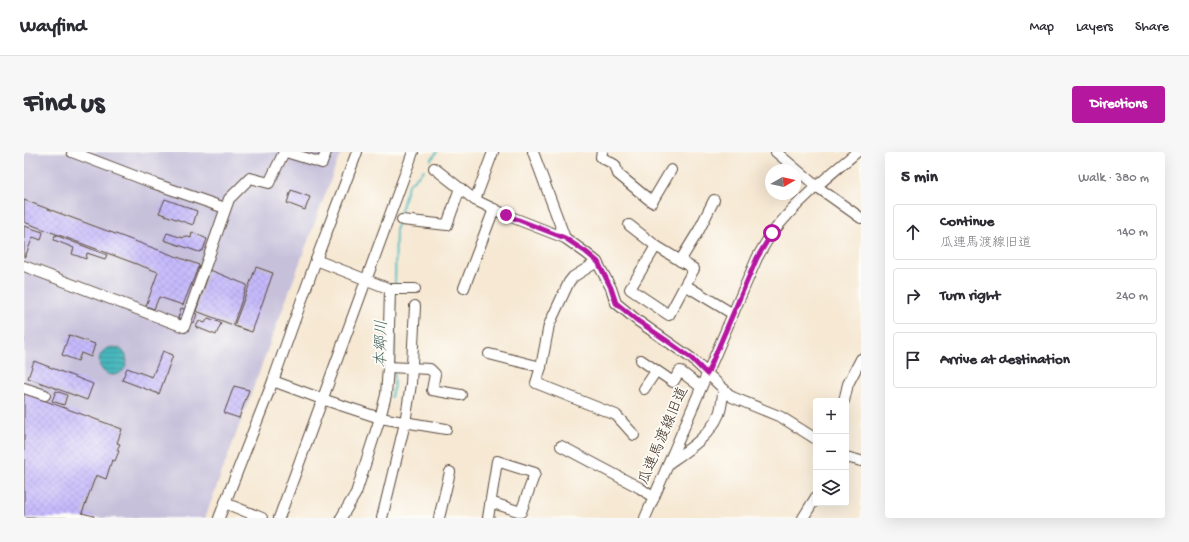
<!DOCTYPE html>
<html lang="en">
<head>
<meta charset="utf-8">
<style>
  body { margin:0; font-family:"Gochi Hand","Klee One",sans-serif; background:#f7f7f7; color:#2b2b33 }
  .controls { position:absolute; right:12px; bottom:12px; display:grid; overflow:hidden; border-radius:4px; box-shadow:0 4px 16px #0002 }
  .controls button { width:36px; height:36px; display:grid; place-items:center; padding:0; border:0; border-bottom:1px solid #e1e1e2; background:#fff; color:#2b2b33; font:20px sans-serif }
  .compass { position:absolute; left:741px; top:12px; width:36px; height:36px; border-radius:50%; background:#fff; box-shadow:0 4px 16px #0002; rotate:81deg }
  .stop { position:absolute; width:12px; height:12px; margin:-9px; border:3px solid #b5179e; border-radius:50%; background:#fff }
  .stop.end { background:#b5179e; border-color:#fff; box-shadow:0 1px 4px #0008 }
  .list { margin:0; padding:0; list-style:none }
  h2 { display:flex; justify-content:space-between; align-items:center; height:52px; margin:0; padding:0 16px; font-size:17px }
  h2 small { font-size:13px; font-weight:400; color:#7c7c81 }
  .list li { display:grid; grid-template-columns:26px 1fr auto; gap:12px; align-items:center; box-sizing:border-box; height:56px; margin:0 8px 8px; padding:0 8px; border:1px solid #e1e1e2; border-radius:4px }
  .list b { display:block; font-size:15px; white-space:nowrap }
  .list p { margin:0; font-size:13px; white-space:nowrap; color:#7c7c81 }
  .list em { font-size:13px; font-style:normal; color:#7c7c81 }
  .icon { flex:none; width:22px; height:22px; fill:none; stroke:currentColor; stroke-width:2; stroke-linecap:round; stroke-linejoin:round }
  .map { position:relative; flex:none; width:837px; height:366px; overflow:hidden; border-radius:4px }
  header { display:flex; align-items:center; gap:24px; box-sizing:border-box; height:56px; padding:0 20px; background:#fff; border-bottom:1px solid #e1e1e2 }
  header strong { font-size:19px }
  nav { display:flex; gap:22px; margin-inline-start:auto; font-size:14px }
  .intro { display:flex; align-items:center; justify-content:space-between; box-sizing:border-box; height:96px; padding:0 24px }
  h1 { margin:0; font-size:28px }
  .button { padding:10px 18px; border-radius:4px; background:#b5179e; color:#fff; font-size:14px; font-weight:700 }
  main { display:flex; gap:24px; padding:0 24px }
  aside { flex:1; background:#fff; border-radius:4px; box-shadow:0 4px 16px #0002 }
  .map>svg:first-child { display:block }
</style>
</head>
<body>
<header>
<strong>Wayfind</strong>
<nav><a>Map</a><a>Layers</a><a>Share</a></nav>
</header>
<div class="intro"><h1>Find us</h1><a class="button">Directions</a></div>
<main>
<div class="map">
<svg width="837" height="366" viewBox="0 0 837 366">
  <defs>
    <pattern id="water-rules" width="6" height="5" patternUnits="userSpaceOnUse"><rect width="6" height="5" fill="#47b7bd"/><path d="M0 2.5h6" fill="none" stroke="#3c9599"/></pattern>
    <pattern id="building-cross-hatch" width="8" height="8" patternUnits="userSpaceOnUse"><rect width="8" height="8" fill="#c5b9fc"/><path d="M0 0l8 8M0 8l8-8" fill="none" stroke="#aa9fd8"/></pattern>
  </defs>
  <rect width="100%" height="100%" fill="#fdfcf7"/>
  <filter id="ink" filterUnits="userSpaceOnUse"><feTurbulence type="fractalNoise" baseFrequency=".025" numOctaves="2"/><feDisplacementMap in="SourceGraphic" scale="8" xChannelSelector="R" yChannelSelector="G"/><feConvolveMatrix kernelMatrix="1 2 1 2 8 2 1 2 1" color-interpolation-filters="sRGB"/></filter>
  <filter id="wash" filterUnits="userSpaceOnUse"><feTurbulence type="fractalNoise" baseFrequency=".012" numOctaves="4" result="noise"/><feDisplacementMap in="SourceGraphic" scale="16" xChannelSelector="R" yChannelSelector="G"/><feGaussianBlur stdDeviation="0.9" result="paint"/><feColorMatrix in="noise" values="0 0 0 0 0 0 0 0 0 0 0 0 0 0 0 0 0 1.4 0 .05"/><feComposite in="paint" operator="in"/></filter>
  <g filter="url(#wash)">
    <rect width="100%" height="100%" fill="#f6e8d3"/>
    <polygon fill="#c6c0da" points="0,0 317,0 181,366 0,366"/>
    <circle fill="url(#water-rules)" stroke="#41706e" cx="89" cy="209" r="14"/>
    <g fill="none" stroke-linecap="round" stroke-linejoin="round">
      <g stroke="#47b7bd" stroke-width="2">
        <polyline points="407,8 413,0"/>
        <polyline points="371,134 372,76 384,33 400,18"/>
        <polyline points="370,212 371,150"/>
        <polyline points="367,245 370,235 370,218"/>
      </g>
    </g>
    <g id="blocks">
      <g fill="url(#building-cross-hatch)">
        <polygon points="267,38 286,45 281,58 263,51"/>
        <polygon points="141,47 173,59 169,73 135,61"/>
        <polygon points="0,48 175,113 159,153 135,145 130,157 122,154 134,120 0,70"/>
        <polygon points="0,74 19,80 17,88 9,85 1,105 0,105"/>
        <polygon points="168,80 183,87 179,98 175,100 140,88 143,81 159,86 161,84 167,86"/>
        <polygon points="31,83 83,103 81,107 63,101 62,107 48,102 50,96 30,88"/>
        <polygon points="232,115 249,121 228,180 210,174"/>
        <polygon points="186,118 223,133 209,173 172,159"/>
        <polygon points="157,156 173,162 170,171 154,166"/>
        <polygon points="184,166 197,171 192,183 172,175 175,169 181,171"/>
        <polygon points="45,183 71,192 67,205 57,201 54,209 38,203"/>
        <polygon points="139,199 149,203 135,242 98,228 103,216 128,225"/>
        <polygon points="10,209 69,232 63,248 4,226"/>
        <polygon points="210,234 225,238 215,266 200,261"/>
        <polygon points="32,239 43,243 40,253 28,249"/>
        <polygon points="0,241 98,277 93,291 96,292 93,298 95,299 91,309 88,308 82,327 72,323 58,361 70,364 69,366 0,366"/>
      </g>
    </g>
  </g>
  <g filter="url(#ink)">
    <use href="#blocks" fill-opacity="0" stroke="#574639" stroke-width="1"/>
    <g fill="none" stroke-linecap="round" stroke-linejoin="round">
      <g stroke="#574639" stroke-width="12">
        <g id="minor">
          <polyline points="48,0 129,31 201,56"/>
          <polyline points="262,0 298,11 302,0"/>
          <polyline points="509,0 541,86"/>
          <polyline points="578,0 577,5 591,13 594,22 628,50 647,18"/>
          <polyline points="752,0 792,34 837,66"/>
          <polyline points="410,16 451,48 482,63 541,86 562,101 573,110 587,136 592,151 614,169 667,206 708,245 757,265 792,287"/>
          <polyline points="451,48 469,0"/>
          <polyline points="378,68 423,73 436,36"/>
          <polyline points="605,73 632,94"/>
          <polyline points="292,108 366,137 364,215 362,243 356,266 332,341 317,366"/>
          <polyline points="656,109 675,78 690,48"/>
          <polyline points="573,110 549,125 545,130 525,173 517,215 512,231 592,263 610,283"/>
          <polyline points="0,114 160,175 205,47 226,26 245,31 260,0"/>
          <polyline points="661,133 645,163 606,137 632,94 670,117 661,133 709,162"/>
          <polyline points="440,136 470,57"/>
          <polyline points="366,137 391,137"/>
          <polyline points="465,202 517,215"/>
          <polyline points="617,208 649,230 656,219 677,235"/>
          <polyline points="364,215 406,217 411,222 408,238 437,243"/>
          <polyline points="249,229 298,247 356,266 422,277"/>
          <polyline points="0,236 21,243"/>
          <polyline points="620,237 632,219"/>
          <polyline points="820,249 824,232 837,207"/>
          <polyline points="537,294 616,336 630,346"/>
          <polyline points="822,305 837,309"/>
          <path d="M645 311C664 298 686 284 695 262 698 255 698 245 700 237"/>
          <polyline points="201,351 238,366"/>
          <polyline points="195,366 249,229 292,108 333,0"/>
          <polyline points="255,366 389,0"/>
          <polyline points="358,366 381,271 387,232 391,154"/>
          <polyline points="415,366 426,320"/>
          <polyline points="464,366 473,309 511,321 497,360 466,350"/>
          <path d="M621 366 733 106C738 97 743 88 749 80 773 49 803 25 833 0"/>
          <polyline points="779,366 792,345"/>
        </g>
      </g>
      <use href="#minor" stroke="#fff" stroke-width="10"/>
    </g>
  </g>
  <g fill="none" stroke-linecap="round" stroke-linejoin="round" filter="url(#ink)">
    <polyline stroke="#b5179e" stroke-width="5" points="482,63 541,86 562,100 574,110 587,136 592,151 614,169 642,188 667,206 683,222 733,106 748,81"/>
  </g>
  <g text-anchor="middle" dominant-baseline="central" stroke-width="3.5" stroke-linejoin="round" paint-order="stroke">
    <g font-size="15" fill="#3b2a1e" stroke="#fdfcf7">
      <text transform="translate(640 284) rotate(-67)">瓜連馬渡線旧道</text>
    </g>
    <g font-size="16" font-style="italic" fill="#40625e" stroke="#fdfcf7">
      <text transform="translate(359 192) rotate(-89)">本郷川</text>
    </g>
  </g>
</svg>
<div class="controls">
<button>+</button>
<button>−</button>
<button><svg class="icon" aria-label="layers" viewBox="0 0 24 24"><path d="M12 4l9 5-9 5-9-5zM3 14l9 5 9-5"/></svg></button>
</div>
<svg class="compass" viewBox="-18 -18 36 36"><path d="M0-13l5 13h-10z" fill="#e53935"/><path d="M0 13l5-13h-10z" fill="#7c7c81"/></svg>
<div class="stop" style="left:748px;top:81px"></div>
<div class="stop end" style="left:482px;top:63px"></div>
</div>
<aside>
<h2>5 min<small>Walk · 380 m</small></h2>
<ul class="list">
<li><svg class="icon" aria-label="ahead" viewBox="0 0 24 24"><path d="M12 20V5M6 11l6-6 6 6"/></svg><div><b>Continue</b><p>瓜連馬渡線旧道</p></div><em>140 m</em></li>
<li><svg class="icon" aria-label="right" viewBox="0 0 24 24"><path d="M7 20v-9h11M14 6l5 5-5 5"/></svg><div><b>Turn right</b></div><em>240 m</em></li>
<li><svg class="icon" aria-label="arrive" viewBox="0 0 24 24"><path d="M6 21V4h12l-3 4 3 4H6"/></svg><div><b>Arrive at destination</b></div></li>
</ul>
</aside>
</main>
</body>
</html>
